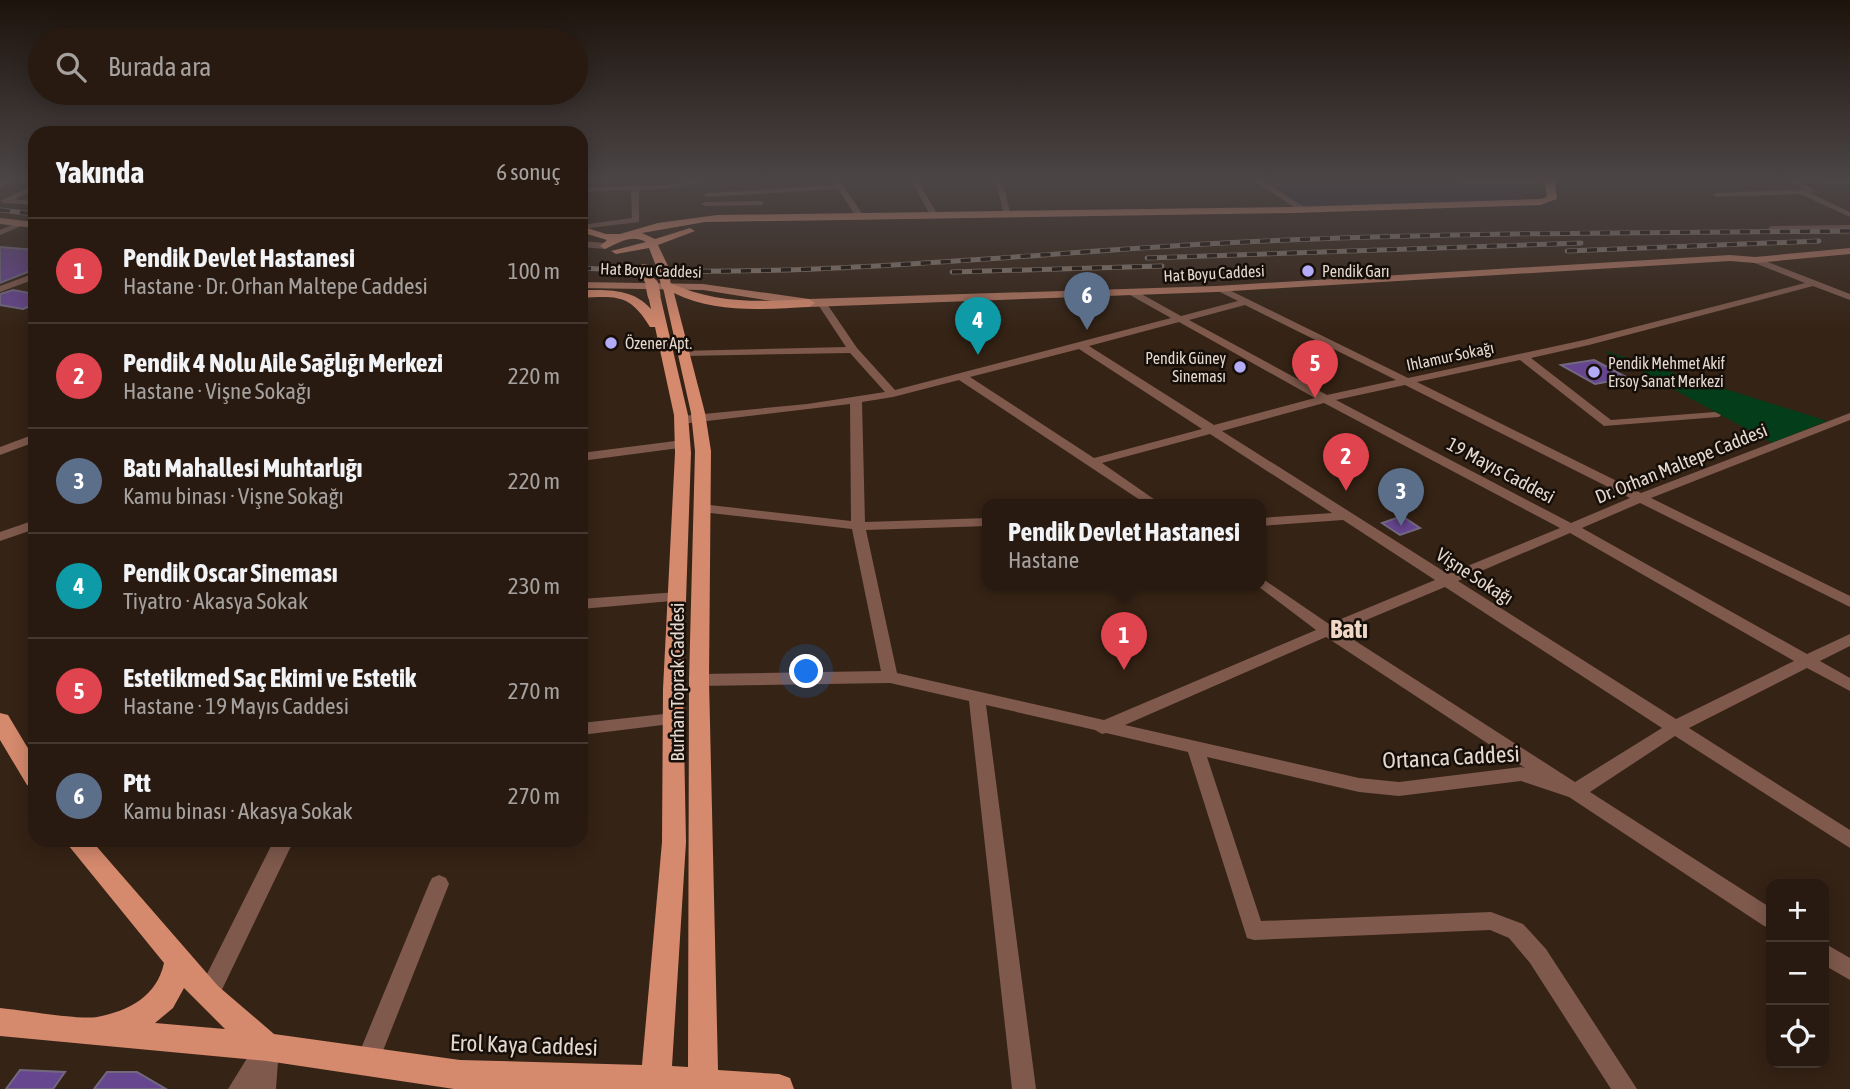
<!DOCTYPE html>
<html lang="tr">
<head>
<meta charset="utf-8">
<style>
  body { margin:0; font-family:"Asap Condensed",sans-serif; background:#34271e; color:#f1f3f6 }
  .controls { position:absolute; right:21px; bottom:21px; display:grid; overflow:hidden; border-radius:14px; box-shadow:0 4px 18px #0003 }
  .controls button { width:63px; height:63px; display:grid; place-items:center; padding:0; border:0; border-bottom:2px solid #443830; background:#281a10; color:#f1f3f6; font:35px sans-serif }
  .you { position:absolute; left:807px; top:672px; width:24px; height:24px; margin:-18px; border:5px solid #fff; border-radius:50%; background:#1a73e8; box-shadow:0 0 0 10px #1a73e833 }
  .badge { display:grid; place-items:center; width:46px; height:46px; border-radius:50%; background:#d93025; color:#fff; font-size:23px; font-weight:700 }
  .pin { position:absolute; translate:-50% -58px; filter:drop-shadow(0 2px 4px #0008) }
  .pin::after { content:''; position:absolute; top:37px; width:24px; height:21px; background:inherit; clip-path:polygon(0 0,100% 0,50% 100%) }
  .popup { position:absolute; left:982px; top:499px; width:284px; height:91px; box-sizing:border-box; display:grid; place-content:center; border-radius:14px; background:#281a10; filter:drop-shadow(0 2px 5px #0005); font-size:23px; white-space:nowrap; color:#a5a19f }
  .popup b { font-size:26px; color:#f1f3f6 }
  .popup::after { content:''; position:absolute; left:50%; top:100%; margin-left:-14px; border:14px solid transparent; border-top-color:#281a10 }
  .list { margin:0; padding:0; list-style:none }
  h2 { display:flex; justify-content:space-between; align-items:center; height:91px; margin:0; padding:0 28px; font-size:30px }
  h2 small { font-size:23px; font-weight:400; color:#a5a19f }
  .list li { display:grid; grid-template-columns:46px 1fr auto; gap:21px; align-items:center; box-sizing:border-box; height:105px; padding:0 28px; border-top:2px solid #443830 }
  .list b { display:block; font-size:26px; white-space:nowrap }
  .list p { margin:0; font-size:23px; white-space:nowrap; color:#a5a19f }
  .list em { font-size:23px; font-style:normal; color:#a5a19f }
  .icon { flex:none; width:38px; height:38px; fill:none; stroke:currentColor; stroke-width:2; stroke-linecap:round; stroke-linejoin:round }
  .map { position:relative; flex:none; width:1850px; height:1089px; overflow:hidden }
  .search { position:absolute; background:#281a10; box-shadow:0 4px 18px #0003; left:28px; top:28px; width:560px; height:77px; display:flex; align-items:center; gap:18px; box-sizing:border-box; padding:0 24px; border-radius:38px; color:#a5a19f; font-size:26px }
  .panel { position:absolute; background:#281a10; box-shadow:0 4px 18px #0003; left:28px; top:126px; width:560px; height:721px; border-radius:21px }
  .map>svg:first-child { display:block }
</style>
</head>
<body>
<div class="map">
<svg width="1850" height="1089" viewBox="0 0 1850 1089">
  <rect width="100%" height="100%" fill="#352315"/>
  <polygon fill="#342a39" points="1258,180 1450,180 1461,183 1527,184 1530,189 1526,195 1492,203 1300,208"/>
  <polygon fill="#033d1a" points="1602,350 1827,421 1772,443"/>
  <g fill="#674690" stroke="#726980" stroke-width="2">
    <polygon points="0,247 35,250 35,269 0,283"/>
    <polygon points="13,290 35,294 35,304 23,309 0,305 0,294"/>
    <polygon points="1594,360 1628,378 1595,384 1561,365"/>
    <polygon points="1402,516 1420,528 1400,535 1382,523"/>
    <polygon points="20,1070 65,1072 53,1089 6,1089"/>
    <polygon points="107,1072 137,1072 166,1089 94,1089"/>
  </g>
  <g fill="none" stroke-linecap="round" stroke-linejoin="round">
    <g fill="#7e594c" fill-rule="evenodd">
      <polygon points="702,180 712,181 664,189 639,190 639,222 581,229 581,225 632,218 631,190 581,192 581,188 664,185"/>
      <polygon points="833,180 839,180 864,216 863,218 857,218 838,189 707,197 703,195 707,193 835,185"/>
      <polygon points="911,180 917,180 938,215 937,217 931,217"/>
      <polygon points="995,180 1002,180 1011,216 1004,214"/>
      <polygon points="1253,180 1262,180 1307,209 1300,211"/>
      <polygon points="1447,180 1538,180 1542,182 1538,184 1472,185"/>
      <polygon points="1788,180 1850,180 1850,184 1803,183 1816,191 1810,193 1850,212 1850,217 1800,194 1716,197 1712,195 1716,193 1803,189"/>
      <polygon points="35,185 35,190 14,199 35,201 35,205 4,203 0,201"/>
      <polygon points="760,201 763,201 763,205 705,206 701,204 705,202"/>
      <polygon points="19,222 26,224 0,235 0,230"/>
      <polygon points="1850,225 1850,229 1772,230 1768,228 1772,226"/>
      <polygon points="581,241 605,243 609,246 605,249 581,247"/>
      <path d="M1755 257 1850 294V300L1813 286 1589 345 1531 358 1611 420 1715 412 1721 415 1719 417 1604 426 1520 360 1417 382 1641 493 1850 413V420L1651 498 1850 596V607L1640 503 1582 528 1807 654 1850 634V646L1820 661 1850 678V691L1807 668 1689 728 1850 830V848L1675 736 1590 792 1771 908V928L1764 926 1569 797 1521 781 1399 796 1359 792 1207 757 1261 921 1491 912 1523 924 1546 949 1637 1089H1611L1530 963 1509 938 1490 930 1254 940 1247 938 1188 752 1106 733 1102 734 1095 730 986 705 1036 1089H1012L969 701 890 683 699 686 693 684 691 680 693 676 699 674 881 671 852 529 701 512 694 508 701 504 851 521 850 404 682 424 676 420 682 416 807 404 885 392 850 353 683 356 679 355V351L846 347 817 303 822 300 825 301 857 348 895 390 1171 318 1130 295V291H1136L1181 316 1238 301 1218 291 1216 289 1221 286 1408 378 1584 340 1805 283 1752 262V258ZM1245 305 1396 380 1327 395 1189 320ZM1179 322 1315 398 1214 425 1089 346ZM1079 349 1202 429 1094 458 970 377ZM959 380 1146 504H1161L1102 463 1210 434 1332 513 1260 518V526L1343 520 1435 580 1329 624 1260 577V584H1255L1316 630 1104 720 897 673 866 530 988 526V518L865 522 862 402 893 397ZM1405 385 1630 498 1571 523 1336 400ZM1324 403 1560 528 1448 574 1222 431ZM1570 533 1794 661 1676 719 1458 581ZM1445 587 1662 728 1575 782 1340 631ZM1326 637 1525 768 1521 767 1399 782 1359 778 1125 725Z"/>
      <polygon points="35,273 35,279 0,292 0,286"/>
      <polygon points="35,434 35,442 0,455 0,447"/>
      <polygon points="683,440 689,444 687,447 581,461 581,453"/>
      <polygon points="35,520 35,529 0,541 0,532"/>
      <polygon points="678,592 683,594 685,597 683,600 581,609 581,599"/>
      <polygon points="673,713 679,715 682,719 679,723 581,735 581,723"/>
      <polygon points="274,840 294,840 216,1002 208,1005 200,1002 197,995 200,988"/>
      <polygon points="439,875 446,878 449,884 375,1071 367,1075 359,1071 355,1063 429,884 432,878"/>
      <polygon points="1824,943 1850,958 1850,980 1824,965"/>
      <polygon points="267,1036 275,1039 279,1047 276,1089 228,1089 259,1039"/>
    </g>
    <g fill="#af745f" fill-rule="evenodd">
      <polygon points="14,180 0,187 0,181"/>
      <polygon points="0,218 35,222 35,228 0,224"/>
      <polygon points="1850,248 1850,254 1755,263 1730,261 1216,292 809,307 703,290 581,288 581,282 703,284 809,299 1216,286 1730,255 1755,257"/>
    </g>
    <g fill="#d5896d" fill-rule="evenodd">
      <path d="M1548 180H1558L1555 184 1557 199 1540 205 1293 213 705 222 642 233 655 239 690 228 695 231 658 245 668 266 662 269 656 266 649 248 616 254 611 251 646 242C631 234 619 243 605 249L600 246 607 240 581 232V226L606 234H620L658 223 717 215 1293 207 1540 199 1547 197 1545 183Z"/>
      <path d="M662 283H670C716 304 759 302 809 299L815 303 809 307C763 309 717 314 674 293L705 413 711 451 709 680 718 1070 779 1074 790 1078 794 1089H454L267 1061 0 1036V1008C22 1010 78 1020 97 1017 129 1011 157 996 164 963L64 840H91L218 986 274 1034 460 1060 642 1065 662 842 663 689 675 453 674 415 655 327H650C630 294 617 296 581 298V290C607 290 633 288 651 309L648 295 654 291 660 295 688 415 691 453 683 689 686 842 672 1066 688 1067 689 680 695 451 691 413ZM184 988 225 1029 155 1023 173 1008Z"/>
      <polygon points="0,713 8,715 35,760 35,788 27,785 0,740"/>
    </g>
    <g stroke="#89796d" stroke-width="5">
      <g id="rail">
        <polyline points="0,210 35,214"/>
        <polyline points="1567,251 1819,241"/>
        <polyline points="1147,258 1581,243"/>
        <path d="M581 268C792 280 996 256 1205 244 1420 232 1635 233 1850 231"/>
        <polyline points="952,272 1162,266"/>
      </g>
    </g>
    <use href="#rail" stroke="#160e08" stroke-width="3.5" stroke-dasharray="10" stroke-linecap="butt"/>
    <g stroke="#d5896d" stroke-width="10">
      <polyline points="662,266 666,285"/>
      <polyline points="644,269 653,287"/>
    </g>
    <polyline stroke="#d5896d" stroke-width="13" points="652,285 654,295"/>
  </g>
  <linearGradient id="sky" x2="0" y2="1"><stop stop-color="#1d130c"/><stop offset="0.54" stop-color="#4b4546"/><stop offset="1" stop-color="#4b4546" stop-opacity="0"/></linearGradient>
  <rect width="1850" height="332" fill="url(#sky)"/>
  <g fill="#b3adf9" stroke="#160e08" stroke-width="2.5">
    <circle cx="1308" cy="271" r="7"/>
    <circle cx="611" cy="343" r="7"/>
    <circle cx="1240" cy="367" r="7"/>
    <circle cx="1594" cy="372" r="7"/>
  </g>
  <g text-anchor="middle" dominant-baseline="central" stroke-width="5" stroke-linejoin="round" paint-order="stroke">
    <g font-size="16" fill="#e5d8cf" stroke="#160e08">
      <text transform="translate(651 270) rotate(2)">Hat Boyu Caddesi</text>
      <text transform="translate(1214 273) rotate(-3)">Hat Boyu Caddesi</text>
      <text transform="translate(1450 356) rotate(-12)">Ihlamur Sokağı</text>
    </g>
    <g font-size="16" fill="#e5d8cf" stroke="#160e08" text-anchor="start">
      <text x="1322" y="271">Pendik Garı</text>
      <text x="625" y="343">Özener Apt.</text>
      <text x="1226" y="358" text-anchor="end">Pendik Güney<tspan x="1226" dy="18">Sineması</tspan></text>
      <text x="1608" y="363">Pendik Mehmet Akif<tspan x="1608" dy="18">Ersoy Sanat Merkezi</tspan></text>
    </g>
    <g font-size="19" fill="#e5d8cf" stroke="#160e08">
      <text transform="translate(1681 463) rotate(-22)">Dr. Orhan Maltepe Caddesi</text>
      <text transform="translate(1501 470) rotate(28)">19 Mayıs Caddesi</text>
      <text transform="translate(1475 576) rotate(33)">Vişne Sokağı</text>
      <text transform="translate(677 682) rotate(-90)">Burhan Toprak Caddesi</text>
    </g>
    <g font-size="23" fill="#e5d8cf" stroke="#160e08">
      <text transform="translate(1451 757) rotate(-3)">Ortanca Caddesi</text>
      <text transform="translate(524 1045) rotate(2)">Erol Kaya Caddesi</text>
    </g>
    <g font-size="26" font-weight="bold" fill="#f0d6c5" stroke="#160e08">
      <text x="1349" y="629">Batı</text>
    </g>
  </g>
</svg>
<div class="controls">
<button>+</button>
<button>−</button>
<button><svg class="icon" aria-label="locate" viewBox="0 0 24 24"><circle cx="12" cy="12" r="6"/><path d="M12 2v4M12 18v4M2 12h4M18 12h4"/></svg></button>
</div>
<div class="you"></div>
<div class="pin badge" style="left:1124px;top:670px;background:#e0444e">1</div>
<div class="popup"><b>Pendik Devlet Hastanesi</b>Hastane</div>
<div class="pin badge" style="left:1346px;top:491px;background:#e0444e">2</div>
<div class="pin badge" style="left:1401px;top:526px;background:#5c6f8a">3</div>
<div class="pin badge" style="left:978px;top:355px;background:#0f9aa8">4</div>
<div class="pin badge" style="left:1315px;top:398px;background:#e0444e">5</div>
<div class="pin badge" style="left:1087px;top:330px;background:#5c6f8a">6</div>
<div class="search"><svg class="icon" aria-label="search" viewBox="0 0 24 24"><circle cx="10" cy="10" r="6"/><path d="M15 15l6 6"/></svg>Burada ara</div>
<section class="panel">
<h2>Yakında<small>6 sonuç</small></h2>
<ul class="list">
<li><span class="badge" style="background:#e0444e">1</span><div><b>Pendik Devlet Hastanesi</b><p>Hastane · Dr. Orhan Maltepe Caddesi</p></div><em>100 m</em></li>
<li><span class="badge" style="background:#e0444e">2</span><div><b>Pendik 4 Nolu Aile Sağlığı Merkezi</b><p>Hastane · Vişne Sokağı</p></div><em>220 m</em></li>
<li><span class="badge" style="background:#5c6f8a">3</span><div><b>Batı Mahallesi Muhtarlığı</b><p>Kamu binası · Vişne Sokağı</p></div><em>220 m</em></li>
<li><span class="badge" style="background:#0f9aa8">4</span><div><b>Pendik Oscar Sineması</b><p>Tiyatro · Akasya Sokak</p></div><em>230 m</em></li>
<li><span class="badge" style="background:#e0444e">5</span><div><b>Estetikmed Saç Ekimi ve Estetik</b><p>Hastane · 19 Mayıs Caddesi</p></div><em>270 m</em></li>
<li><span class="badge" style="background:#5c6f8a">6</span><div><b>Ptt</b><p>Kamu binası · Akasya Sokak</p></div><em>270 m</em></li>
</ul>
</section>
</div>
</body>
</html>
